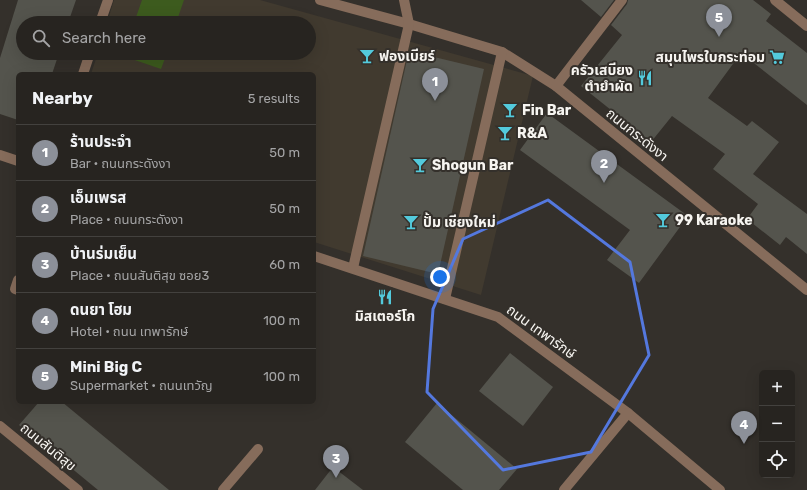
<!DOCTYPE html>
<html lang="en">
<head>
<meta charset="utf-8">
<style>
  body { margin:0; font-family:Rubik,"Noto Sans Thai",sans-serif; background:#2f2c29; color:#f1f3f6 }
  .controls { position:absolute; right:12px; bottom:12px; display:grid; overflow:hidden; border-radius:6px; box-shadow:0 4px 16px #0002 }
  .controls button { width:36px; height:36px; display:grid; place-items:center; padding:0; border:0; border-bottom:1px solid #43413e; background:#272420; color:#f1f3f6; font:20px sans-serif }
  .you { position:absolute; left:440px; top:277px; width:14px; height:14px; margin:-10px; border:3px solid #fff; border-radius:50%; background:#1a73e8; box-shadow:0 0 0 6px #1a73e833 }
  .badge { display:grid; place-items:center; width:26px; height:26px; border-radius:50%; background:#8c9099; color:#fff; font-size:13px; font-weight:700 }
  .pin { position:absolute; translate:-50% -33px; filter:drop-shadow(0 1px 2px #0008) }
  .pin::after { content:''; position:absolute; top:21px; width:14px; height:12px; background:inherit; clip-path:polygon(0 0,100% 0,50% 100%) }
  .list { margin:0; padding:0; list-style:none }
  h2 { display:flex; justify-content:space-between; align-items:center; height:52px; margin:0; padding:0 16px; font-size:17px }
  h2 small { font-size:13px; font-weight:400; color:#a4a4a5 }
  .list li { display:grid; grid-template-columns:26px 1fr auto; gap:12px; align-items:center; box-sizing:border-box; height:56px; padding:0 16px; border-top:1px solid #43413e }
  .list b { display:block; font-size:15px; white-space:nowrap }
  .list p { margin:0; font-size:13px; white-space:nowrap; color:#a4a4a5 }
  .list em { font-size:13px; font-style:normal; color:#a4a4a5 }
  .icon { flex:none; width:22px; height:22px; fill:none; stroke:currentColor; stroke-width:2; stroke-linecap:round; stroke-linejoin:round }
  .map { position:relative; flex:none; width:807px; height:490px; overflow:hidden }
  .search { position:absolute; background:#272420; box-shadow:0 4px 16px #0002; left:16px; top:16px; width:300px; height:44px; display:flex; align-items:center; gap:10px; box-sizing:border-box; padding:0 14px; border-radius:22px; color:#a4a4a5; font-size:15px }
  .panel { position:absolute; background:#272420; box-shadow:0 4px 16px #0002; left:16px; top:72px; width:300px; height:332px; border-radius:6px }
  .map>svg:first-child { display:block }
</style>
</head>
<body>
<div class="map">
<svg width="807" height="490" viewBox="0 0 807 490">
  <rect width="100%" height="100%" fill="#34302b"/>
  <polygon fill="#413a2f" points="114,0 260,0 533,76 481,295 314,242 314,74 91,74 98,53 309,53 309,23 107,23"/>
  <g fill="#3d5b1e">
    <polygon points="142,0 184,0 176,23 134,23"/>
    <polygon points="124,53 167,53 161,69 123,56"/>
  </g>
  <g fill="#54544d">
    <polygon points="18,0 76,0 68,23 23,23 23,53 59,53 52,74 18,74 18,120 0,114 0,58"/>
    <polygon points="581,0 614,0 601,17"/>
    <polygon points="628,0 753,0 771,14 766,21 807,53 807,105 741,53 708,98 747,126 752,121 779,142 753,174 807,214 807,254 786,237 780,245 747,219 758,204 713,169 725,154 672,116 651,142 581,86 622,35 611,25 627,4"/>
    <polygon points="409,51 484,69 438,274 363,256"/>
    <polygon points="547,113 688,216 639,283 607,260 630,230 520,150"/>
    <polygon points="510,353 553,387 523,426 479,391"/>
    <polygon points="39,402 62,402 169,490 98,490 19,425"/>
    <polygon points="437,403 517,469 499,490 463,490 405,442"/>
    <polygon points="333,467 363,490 315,490"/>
  </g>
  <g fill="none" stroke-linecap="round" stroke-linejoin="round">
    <g stroke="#866c5b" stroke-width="10">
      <polyline points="320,0 409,24 502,52 556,86 807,290"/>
      <polyline points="775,0 807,26"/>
      <polyline points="100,23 108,0"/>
      <polyline points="83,74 90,53"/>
      <polyline points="556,86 622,0"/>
      <polyline points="0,155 18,161"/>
      <polyline points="314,256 498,317 628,413 720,490"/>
      <polyline points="353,268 409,24 404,0"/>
      <polyline points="18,280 15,289 18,290"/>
      <polyline points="445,299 502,52"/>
      <polyline points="0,426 78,490"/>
      <polyline points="223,490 258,449"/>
      <polyline points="564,490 628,413"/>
    </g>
  </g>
  <path fill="none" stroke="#5478de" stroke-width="3" stroke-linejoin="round" d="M548 200 630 262 649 355 591 452 503 470 427 392 433 309 463 239Z"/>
  <defs>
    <g id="bar-bare" transform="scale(1.2)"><path d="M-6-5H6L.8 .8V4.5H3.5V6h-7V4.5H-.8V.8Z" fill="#53cadc" stroke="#34302b" stroke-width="2.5" paint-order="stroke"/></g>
    <g id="supermarket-bare" transform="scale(1.2)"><path d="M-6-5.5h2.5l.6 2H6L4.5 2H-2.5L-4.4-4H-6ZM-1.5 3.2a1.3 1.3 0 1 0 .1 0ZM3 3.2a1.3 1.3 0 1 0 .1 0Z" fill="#53cadc" stroke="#34302b" stroke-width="2.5" paint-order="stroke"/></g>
    <g id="restaurant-bare" transform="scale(1.2)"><path d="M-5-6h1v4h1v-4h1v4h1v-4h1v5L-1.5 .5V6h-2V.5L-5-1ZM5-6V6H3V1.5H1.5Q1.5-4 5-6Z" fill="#53cadc" stroke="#34302b" stroke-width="2.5" paint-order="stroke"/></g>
  </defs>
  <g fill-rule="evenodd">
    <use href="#bar-bare" x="367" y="56"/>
    <use href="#supermarket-bare" x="777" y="57"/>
    <use href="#restaurant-bare" x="645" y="78"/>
    <use href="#bar-bare" x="510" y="110"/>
    <use href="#bar-bare" x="505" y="133"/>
    <use href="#bar-bare" x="420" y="165"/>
    <use href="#bar-bare" x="663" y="220"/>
    <use href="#bar-bare" x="411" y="222"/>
    <use href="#restaurant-bare" x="385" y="297"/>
  </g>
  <g text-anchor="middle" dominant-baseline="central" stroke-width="4" stroke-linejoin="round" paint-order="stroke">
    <g font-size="14" font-weight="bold" fill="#f7f5f1" stroke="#34302b" text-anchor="start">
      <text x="379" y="56">ฟองเบียร์</text>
      <text x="765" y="57" text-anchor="end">สมุนไพรใบกระท่อม</text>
      <text x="633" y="70" text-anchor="end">ครัวเสบียง<tspan x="633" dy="16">ตำยำผัด</tspan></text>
      <text x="522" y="110">Fin Bar</text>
      <text x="517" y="133">R&amp;A</text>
      <text x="432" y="165">Shogun Bar</text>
      <text x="675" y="220">99 Karaoke</text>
      <text x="423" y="222">ปั้ม เชียงใหม่</text>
      <text x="385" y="316" text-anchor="middle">มิสเตอร์โก</text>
    </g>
    <g font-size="14" fill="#f7f5f1" stroke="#34302b">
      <text transform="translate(637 135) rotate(39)">ถนนกระดังงา</text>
      <text transform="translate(541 332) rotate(36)">ถนน เทพารักษ์</text>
      <text transform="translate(48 447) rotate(39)">ถนนสันติสุข</text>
    </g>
  </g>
</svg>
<div class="controls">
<button>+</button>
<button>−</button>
<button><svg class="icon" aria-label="locate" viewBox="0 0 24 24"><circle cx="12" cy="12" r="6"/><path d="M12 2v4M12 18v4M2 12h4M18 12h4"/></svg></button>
</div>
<div class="you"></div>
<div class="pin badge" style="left:435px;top:101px">1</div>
<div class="pin badge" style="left:604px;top:183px">2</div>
<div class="pin badge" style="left:336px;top:478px">3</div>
<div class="pin badge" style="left:744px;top:444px">4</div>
<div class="pin badge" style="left:719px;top:37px">5</div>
<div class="search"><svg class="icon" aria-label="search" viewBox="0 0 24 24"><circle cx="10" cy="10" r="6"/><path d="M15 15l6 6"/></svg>Search here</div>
<section class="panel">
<h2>Nearby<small>5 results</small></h2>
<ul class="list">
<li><span class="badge">1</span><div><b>ร้านประจำ</b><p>Bar · ถนนกระดังงา</p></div><em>50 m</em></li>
<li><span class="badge">2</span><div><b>เอ็มเพรส</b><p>Place · ถนนกระดังงา</p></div><em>50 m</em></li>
<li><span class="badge">3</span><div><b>บ้านร่มเย็น</b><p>Place · ถนนสันติสุข ซอย3</p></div><em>60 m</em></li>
<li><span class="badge">4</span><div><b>ดนยา โฮม</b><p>Hotel · ถนน เทพารักษ์</p></div><em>100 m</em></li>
<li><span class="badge">5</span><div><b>Mini Big C</b><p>Supermarket · ถนนเทวัญ</p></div><em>100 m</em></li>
</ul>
</section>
</div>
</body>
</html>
